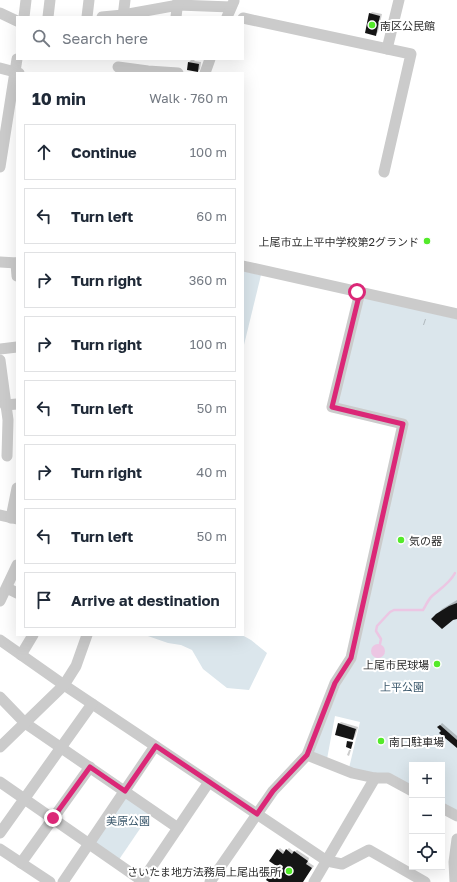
<!DOCTYPE html>
<html lang="en">
<head>
<meta charset="utf-8">
<style>
  body { margin:0; font-family:"Golos Text","Noto Sans JP",sans-serif; background:#f2f2f3; color:#1f2937 }
  .controls { position:absolute; right:12px; bottom:12px; display:grid; overflow:hidden; border-radius:0px; box-shadow:0 4px 16px #0002 }
  .controls button { width:36px; height:36px; display:grid; place-items:center; padding:0; border:0; border-bottom:1px solid #e0e1e3; background:#fff; color:#1f2937; font:20px sans-serif }
  .stop { position:absolute; width:12px; height:12px; margin:-9px; border:3px solid #db2777; border-radius:50%; background:#fff }
  .stop.end { background:#db2777; border-color:#fff; box-shadow:0 1px 4px #0008 }
  .list { margin:0; padding:0; list-style:none }
  h2 { display:flex; justify-content:space-between; align-items:center; height:52px; margin:0; padding:0 16px; font-size:17px }
  h2 small { font-size:13px; font-weight:400; color:#747a83 }
  .list li { display:grid; grid-template-columns:26px 1fr auto; gap:12px; align-items:center; box-sizing:border-box; height:56px; margin:0 8px 8px; padding:0 8px; border:1px solid #e0e1e3; border-radius:0px }
  .list b { display:block; font-size:15px; white-space:nowrap }
  .list em { font-size:13px; font-style:normal; color:#747a83 }
  .icon { flex:none; width:22px; height:22px; fill:none; stroke:currentColor; stroke-width:2; stroke-linecap:round; stroke-linejoin:round }
  .map { position:relative; flex:none; width:457px; height:882px; overflow:hidden }
  .search { position:absolute; background:#fff; box-shadow:0 4px 16px #0002; left:16px; top:16px; width:228px; height:44px; display:flex; align-items:center; gap:10px; box-sizing:border-box; padding:0 14px; border-radius:0px; color:#747a83; font-size:15px }
  .panel { position:absolute; background:#fff; box-shadow:0 4px 16px #0002; left:16px; top:72px; width:228px; height:564px; border-radius:0px }
  .map>svg:first-child { display:block }
</style>
</head>
<body>
<div class="map">
<svg width="457" height="882" viewBox="0 0 457 882">
  <rect width="100%" height="100%" fill="#fff"/>
  <g fill="#dbe6ec">
    <polygon points="243,271 261,275 243,349"/>
    <polygon points="366,298 457,319 457,810 452,811 442,805 442,765 412,765 412,788 349,768 360,722 335,716 327,759 315,754 313,750 345,673 381,539 408,421 340,406 337,402 361,301"/>
    <polygon points="145,635 242,635 251,640 267,653 249,690 227,688 203,669 192,650 181,645 168,643"/>
    <polygon points="129,798 150,814 118,861 95,843 125,799"/>
  </g>
  <circle fill="#ecc6e3" cx="378" cy="651" r="7"/>
  <g fill="#0003">
    <polygon points="372,12 382,14 378,32 376,34 370,14"/>
    <polygon points="192,59 196,59 194,61 201,62 200,69 198,71 189,62"/>
    <polygon points="425,319 426,319 424,325 423,325"/>
    <polygon points="457,600 457,618 433,619 442,609"/>
    <polygon points="341,722 358,727 355,737 353,739 339,724"/>
    <polygon points="442,723 457,736 457,747 439,727"/>
    <polygon points="349,750 351,750 349,756 347,755"/>
    <polygon points="280,848 285,852 289,848 294,852 297,850 309,858 308,862 314,866 302,882 271,882 277,865 278,850"/>
  </g>
  <g fill="none" stroke-linecap="round" stroke-linejoin="round">
    <path stroke="#ecc6e3" stroke-width="2.5" d="M380 644 381 639 376 631 377 626 390 612 394 610H423C426 605 428 600 432 596 440 589 450 583 455 573"/>
  </g>
  <g fill="#151515">
    <polygon points="369,13 380,16 376,36 365,33"/>
    <polygon points="188,62 199,64 198,72 187,70"/>
    <polygon points="457,603 457,619 453,620 442,629 431,619 436,614 449,606"/>
    <polygon points="338,723 356,729 353,740 335,735"/>
    <polygon points="440,725 457,740 457,748 439,733 441,731 437,727"/>
    <polygon points="347,741 353,742 351,749 346,747"/>
    <polygon points="277,849 283,854 286,849 292,854 294,851 308,861 306,864 312,868 303,882 269,882 266,880 275,865 269,861"/>
  </g>
  <g fill="none" stroke-linecap="round" stroke-linejoin="round">
    <g stroke="#cbcbcb" stroke-width="11">
      <polyline points="0,13 17,21"/>
      <polyline points="24,17 26,0"/>
      <polyline points="48,17 50,0"/>
      <polyline points="87,17 89,0"/>
      <polyline points="102,17 123,15 178,5 231,7"/>
      <polyline points="123,17 125,0"/>
      <polyline points="176,17 178,0"/>
      <polyline points="227,17 234,1"/>
      <polyline points="243,18 411,54 384,172"/>
      <polyline points="387,49 399,0"/>
      <polyline points="118,67 148,71 178,73"/>
      <polyline points="0,68 19,73"/>
      <polyline points="205,73 210,59"/>
      <polyline points="0,167 17,59"/>
      <polyline points="0,262 17,263"/>
      <polyline points="16,263 17,276"/>
      <polyline points="243,266 457,314"/>
      <polyline points="0,349 17,347"/>
      <polyline points="0,360 8,420 7,456"/>
      <polyline points="5,405 17,404"/>
      <polyline points="0,515 17,519"/>
      <polyline points="11,518 17,488"/>
      <polyline points="7,588 17,593"/>
      <polyline points="0,601 17,565"/>
      <polyline points="0,640 64,685 327,861 342,864 369,850 425,882"/>
      <polyline points="21,655 33,635"/>
      <polyline points="0,697 25,723 178,828"/>
      <polyline points="0,747 64,685 76,666 87,635"/>
      <polyline points="307,755 352,773 375,778 388,778 412,791"/>
      <polyline points="0,782 144,882"/>
      <polyline points="442,808 457,816"/>
      <polyline points="0,833 92,704"/>
      <polyline points="0,849 50,882"/>
      <polyline points="21,863 90,767"/>
      <polyline points="142,881 209,782"/>
      <polyline points="63,882 155,746"/>
      <polyline points="210,882 273,791 307,755 335,683 351,658 403,424 332,407 360,292"/>
      <polyline points="314,882 375,778"/>
      <polyline points="455,882 454,862 457,839"/>
    </g>
  </g>
  <g fill="none" stroke-linecap="round" stroke-linejoin="round">
    <polyline stroke="#db2777" stroke-width="5" points="53,818 90,767 125,791 156,746 257,814 273,791 307,755 335,683 351,658 403,424 332,407 360,292 357,292"/>
  </g>
  <g fill="#53ea2a" stroke="#fff" stroke-width="1.5">
    <circle cx="372" cy="25" r="4"/>
    <circle cx="427" cy="241" r="4"/>
    <circle cx="401" cy="540" r="4"/>
    <circle cx="437" cy="664" r="4"/>
    <circle cx="381" cy="741" r="4"/>
    <circle cx="289" cy="871" r="4"/>
  </g>
  <g text-anchor="middle" dominant-baseline="central" stroke-width="4" stroke-linejoin="round" paint-order="stroke">
    <g font-size="11" fill="#2e2e2e" stroke="#fff" text-anchor="start">
      <text x="380" y="25">南区公民館</text>
      <text x="419" y="241" text-anchor="end">上尾市立上平中学校第2グランド</text>
      <text x="409" y="540">気の器</text>
      <text x="429" y="664" text-anchor="end">上尾市民球場</text>
      <text x="389" y="741">南口駐車場</text>
      <text x="281" y="871" text-anchor="end">さいたま地方法務局上尾出張所</text>
    </g>
    <g font-size="11" fill="#3a576b" stroke="#fff">
      <text x="402" y="686">上平公園</text>
      <text x="128" y="820">美原公園</text>
    </g>
  </g>
</svg>
<div class="controls">
<button>+</button>
<button>−</button>
<button><svg class="icon" aria-label="locate" viewBox="0 0 24 24"><circle cx="12" cy="12" r="6"/><path d="M12 2v4M12 18v4M2 12h4M18 12h4"/></svg></button>
</div>
<div class="stop" style="left:357px;top:292px"></div>
<div class="stop end" style="left:53px;top:818px"></div>
<div class="search"><svg class="icon" aria-label="search" viewBox="0 0 24 24"><circle cx="10" cy="10" r="6"/><path d="M15 15l6 6"/></svg>Search here</div>
<section class="panel">
<h2>10 min<small>Walk · 760 m</small></h2>
<ul class="list">
<li><svg class="icon" aria-label="ahead" viewBox="0 0 24 24"><path d="M12 20V5M6 11l6-6 6 6"/></svg><div><b>Continue</b></div><em>100 m</em></li>
<li><svg class="icon" aria-label="left" viewBox="0 0 24 24"><path d="M17 20v-9H6M10 6l-5 5 5 5"/></svg><div><b>Turn left</b></div><em>60 m</em></li>
<li><svg class="icon" aria-label="right" viewBox="0 0 24 24"><path d="M7 20v-9h11M14 6l5 5-5 5"/></svg><div><b>Turn right</b></div><em>360 m</em></li>
<li><svg class="icon" aria-label="right" viewBox="0 0 24 24"><path d="M7 20v-9h11M14 6l5 5-5 5"/></svg><div><b>Turn right</b></div><em>100 m</em></li>
<li><svg class="icon" aria-label="left" viewBox="0 0 24 24"><path d="M17 20v-9H6M10 6l-5 5 5 5"/></svg><div><b>Turn left</b></div><em>50 m</em></li>
<li><svg class="icon" aria-label="right" viewBox="0 0 24 24"><path d="M7 20v-9h11M14 6l5 5-5 5"/></svg><div><b>Turn right</b></div><em>40 m</em></li>
<li><svg class="icon" aria-label="left" viewBox="0 0 24 24"><path d="M17 20v-9H6M10 6l-5 5 5 5"/></svg><div><b>Turn left</b></div><em>50 m</em></li>
<li><svg class="icon" aria-label="arrive" viewBox="0 0 24 24"><path d="M6 21V4h12l-3 4 3 4H6"/></svg><div><b>Arrive at destination</b></div></li>
</ul>
</section>
</div>
</body>
</html>
